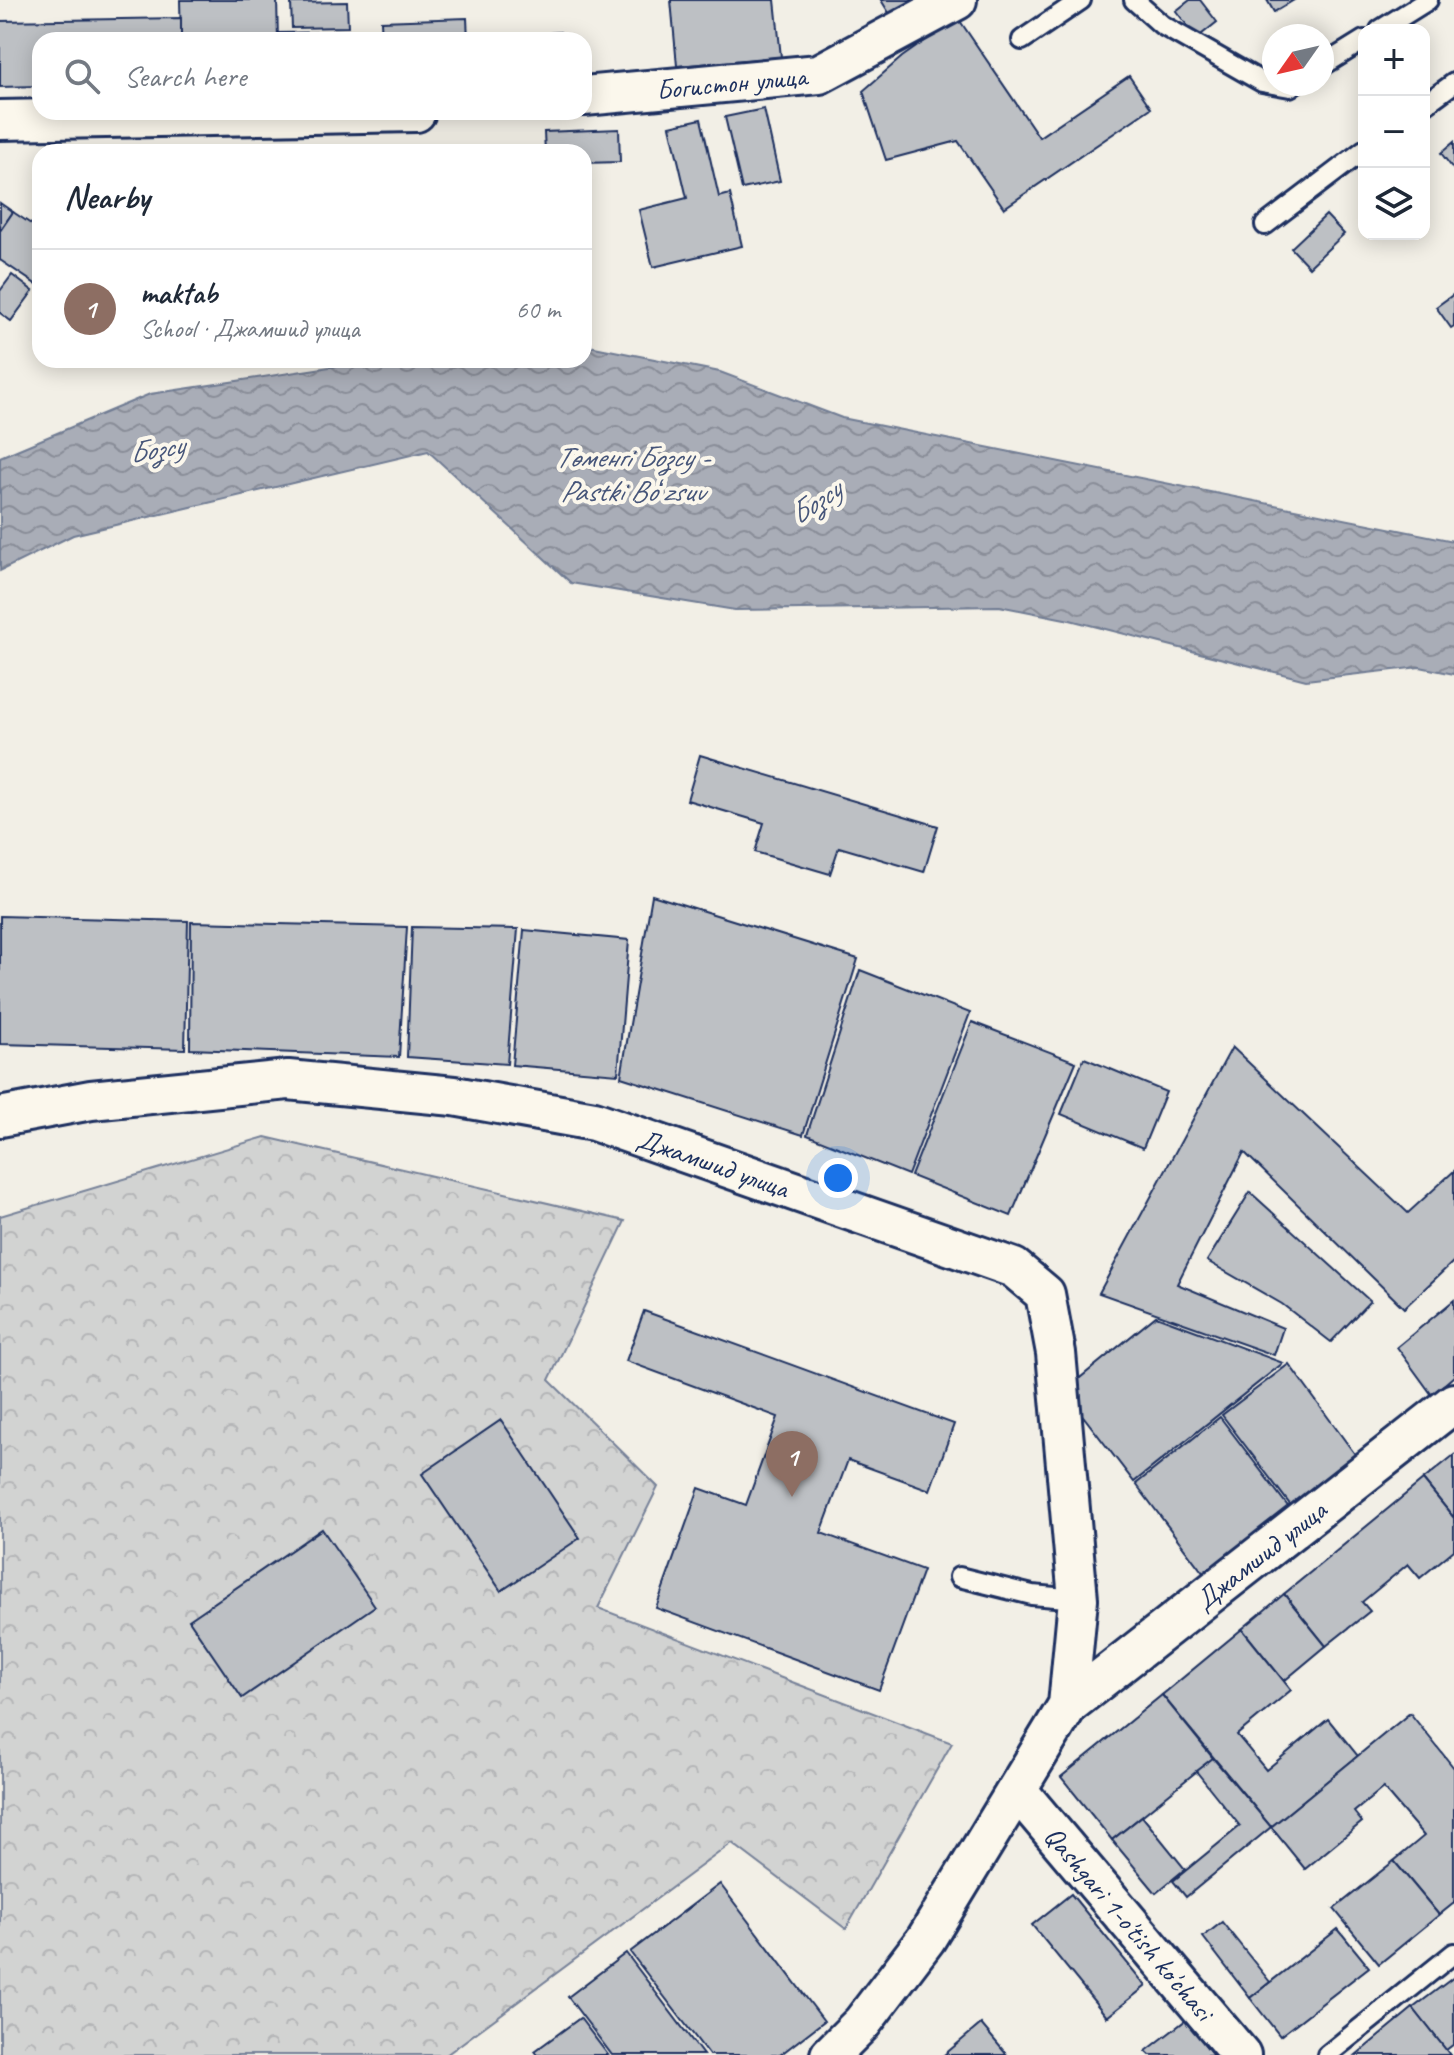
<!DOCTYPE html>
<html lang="en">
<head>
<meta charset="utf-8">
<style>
  body { margin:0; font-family:Caveat,sans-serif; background:#f2f2f3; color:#1f2937 }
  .controls { position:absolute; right:24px; top:24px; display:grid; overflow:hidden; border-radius:16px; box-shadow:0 4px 20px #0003 }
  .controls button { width:72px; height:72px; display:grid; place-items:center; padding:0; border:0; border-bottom:2px solid #e0e1e3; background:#fff; color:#1f2937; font:40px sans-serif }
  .compass { position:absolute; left:1262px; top:24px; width:72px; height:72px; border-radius:50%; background:#fff; box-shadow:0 4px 20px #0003; rotate:236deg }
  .you { position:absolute; left:838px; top:1178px; width:28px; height:28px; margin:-20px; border:6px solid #fff; border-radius:50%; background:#1a73e8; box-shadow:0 0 0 12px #1a73e833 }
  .badge { display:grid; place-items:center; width:52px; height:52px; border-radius:50%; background:#db2777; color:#fff; font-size:26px; font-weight:700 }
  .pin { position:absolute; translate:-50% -66px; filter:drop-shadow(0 2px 4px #0008) }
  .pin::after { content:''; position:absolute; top:42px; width:28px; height:24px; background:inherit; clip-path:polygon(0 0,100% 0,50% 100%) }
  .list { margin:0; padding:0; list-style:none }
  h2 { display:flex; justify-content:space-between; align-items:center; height:104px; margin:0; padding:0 32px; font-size:34px }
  h2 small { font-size:26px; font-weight:400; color:#747a83 }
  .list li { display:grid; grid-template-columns:52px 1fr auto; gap:24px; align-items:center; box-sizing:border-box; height:120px; padding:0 32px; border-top:2px solid #e0e1e3 }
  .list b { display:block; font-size:30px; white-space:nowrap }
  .list p { margin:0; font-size:26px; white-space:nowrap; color:#747a83 }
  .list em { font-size:26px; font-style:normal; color:#747a83 }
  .icon { flex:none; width:44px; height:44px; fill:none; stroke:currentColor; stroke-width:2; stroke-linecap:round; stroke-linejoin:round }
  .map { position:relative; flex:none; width:1454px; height:2055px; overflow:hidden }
  .search { position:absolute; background:#fff; box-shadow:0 4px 20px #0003; left:32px; top:32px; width:560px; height:88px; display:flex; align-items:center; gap:20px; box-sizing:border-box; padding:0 28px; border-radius:24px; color:#747a83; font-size:30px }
  .panel { position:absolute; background:#fff; box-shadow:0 4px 20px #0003; left:32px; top:144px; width:560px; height:224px; border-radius:24px }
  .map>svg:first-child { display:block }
</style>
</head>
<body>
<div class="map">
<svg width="1454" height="2055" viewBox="0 0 1454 2055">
  <defs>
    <pattern id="forest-crowns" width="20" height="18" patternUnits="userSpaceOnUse" patternTransform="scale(2)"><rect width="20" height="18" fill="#d2d3d2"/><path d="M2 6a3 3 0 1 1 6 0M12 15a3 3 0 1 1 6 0" fill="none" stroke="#b4b5b7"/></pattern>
    <pattern id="water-waves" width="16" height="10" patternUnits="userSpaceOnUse" patternTransform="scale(2)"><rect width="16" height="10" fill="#a9adb7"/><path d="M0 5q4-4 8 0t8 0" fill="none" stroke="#898d98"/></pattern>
  </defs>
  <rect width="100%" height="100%" fill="#f2efe6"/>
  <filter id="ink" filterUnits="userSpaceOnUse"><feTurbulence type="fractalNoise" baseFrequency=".0125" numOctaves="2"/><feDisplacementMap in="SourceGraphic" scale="16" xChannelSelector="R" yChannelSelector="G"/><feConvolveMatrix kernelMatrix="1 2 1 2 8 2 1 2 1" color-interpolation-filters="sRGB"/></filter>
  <g filter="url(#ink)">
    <polygon fill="url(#forest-crowns)" stroke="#768198" stroke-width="2" points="265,1137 625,1221 549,1380 658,1487 598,1608 952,1743 846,1929 732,1843 446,2055 0,2055 0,1216"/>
    <polygon fill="url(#water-waves)" stroke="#707b93" stroke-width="2" points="584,345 720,372 842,418 1454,541 1454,674 1420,667 1306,680 1070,620 999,606 735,610 571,583 428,451 73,535 0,571 0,457 150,394 376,360 584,360"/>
    <g fill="#bdc0c4" stroke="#1b2f5e" stroke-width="2">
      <polygon points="180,0 277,0 278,40 181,40"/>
      <polygon points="671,0 775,0 781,57 677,66"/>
      <polygon points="881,0 930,0 894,21"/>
      <polygon points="1190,0 1200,0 1217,22 1197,38 1176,11"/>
      <polygon points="1267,0 1294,0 1274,12"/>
      <polygon points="347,2 348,27 292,28 291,3"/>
      <polygon points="181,18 181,40 40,40 40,86 0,87 0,21"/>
      <polygon points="467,18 468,40 382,40 381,21"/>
      <polygon points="958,18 1039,137 1129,76 1151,108 1004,208 958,141 886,160 863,91 902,57"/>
      <polygon points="346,32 346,40 278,40 278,33"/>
      <polygon points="560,32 561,40 537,40 537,34"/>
      <polygon points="764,109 780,181 742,189 725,117"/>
      <polygon points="701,119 719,197 730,194 742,246 653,267 639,210 687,198 670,126"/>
      <polygon points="619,129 620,162 584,163 584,152 545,152 544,132"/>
      <polygon points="1454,142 1454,170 1441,153"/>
      <polygon points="358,146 358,152 215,152"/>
      <polygon points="0,203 13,212 0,231"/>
      <polygon points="13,212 40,230 40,287 0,260 0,231"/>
      <polygon points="1326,215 1344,234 1309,267 1291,248"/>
      <polygon points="12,275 33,291 11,321 0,313 0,291"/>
      <polygon points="1454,294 1454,326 1451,328 1436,307"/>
      <polygon points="700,755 938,826 924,872 839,847 830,874 755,852 764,823 687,800"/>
      <polygon points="652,895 858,959 803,1135 621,1077"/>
      <polygon points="0,916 188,921 185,1049 0,1044"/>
      <polygon points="191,922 407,927 399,1057 190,1049"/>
      <polygon points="412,927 518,929 507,1064 407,1057"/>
      <polygon points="524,930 629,940 618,1074 512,1065"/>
      <polygon points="860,970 970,1013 908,1175 807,1135"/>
      <polygon points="972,1022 1076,1062 1011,1216 911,1176"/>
      <polygon points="1232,1047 1408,1213 1454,1171 1454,1261 1404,1308 1244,1152 1177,1284 1283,1328 1274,1355 1099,1293"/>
      <polygon points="1084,1058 1166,1092 1143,1148 1061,1114"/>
      <polygon points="1250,1192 1370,1301 1331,1342 1282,1304 1207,1261"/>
      <polygon points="1454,1300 1454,1376 1432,1395 1397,1347"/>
      <polygon points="644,1311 954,1424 930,1490 848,1460 821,1533 923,1570 879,1690 656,1608 699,1488 746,1505 778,1417 626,1361"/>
      <polygon points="1156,1316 1283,1363 1134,1482 1064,1391"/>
      <polygon points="1289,1364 1357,1457 1292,1507 1222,1415"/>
      <polygon points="1220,1417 1290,1509 1204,1574 1136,1484"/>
      <polygon points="501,1420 580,1538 501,1591 422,1474"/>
      <polygon points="1454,1455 1454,1518 1423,1480"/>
      <polygon points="1423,1480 1454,1518 1454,1550 1420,1578 1408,1564 1362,1602 1370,1611 1326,1646 1284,1594"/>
      <polygon points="322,1529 375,1606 242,1698 189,1620"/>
      <polygon points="1284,1594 1326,1646 1284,1681 1242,1629"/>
      <polygon points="1242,1629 1291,1690 1237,1735 1266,1770 1328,1719 1358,1756 1271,1827 1162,1695"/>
      <polygon points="1162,1695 1213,1758 1112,1840 1061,1777"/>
      <polygon points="1410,1713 1454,1768 1454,1903 1439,1915 1394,1861 1424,1836 1383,1788 1354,1812 1362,1822 1305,1869 1271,1827"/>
      <polygon points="1213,1758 1271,1827 1186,1897 1173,1881 1240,1826 1196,1771"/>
      <polygon points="1142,1816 1185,1869 1156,1893 1112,1840"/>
      <polygon points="1394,1861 1439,1915 1379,1964 1334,1909"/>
      <polygon points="720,1884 824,2021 780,2055 709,2055 630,1952"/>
      <polygon points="1071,1894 1146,1986 1107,2017 1032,1925"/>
      <polygon points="1222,1922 1270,1982 1250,1998 1203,1937"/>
      <polygon points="1338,1929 1369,1967 1280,2036 1250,1998"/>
      <polygon points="626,1953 703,2055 612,2055 568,1997"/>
      <polygon points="1454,1977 1454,2044 1446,2050 1413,2008"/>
      <polygon points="1413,2008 1450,2055 1356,2055"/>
      <polygon points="580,2018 608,2055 538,2055 535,2051"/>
      <polygon points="1186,2020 1213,2055 1150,2055 1146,2051"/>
      <polygon points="981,2024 1007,2055 944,2055"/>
    </g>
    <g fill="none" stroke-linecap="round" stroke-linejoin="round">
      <g stroke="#1b2f5e" stroke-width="24">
        <g id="service">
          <polyline points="1134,0 1162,25 1262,82 1290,87 1294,84"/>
          <polyline points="1380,30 1428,0"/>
          <polyline points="1022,40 1081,0"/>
          <polyline points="1322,66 1364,40"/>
          <polyline points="1424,105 1454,83"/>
          <polyline points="1265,225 1364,150"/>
          <polyline points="959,1577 1032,1595 1078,1599"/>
          <polyline points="1327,2055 1454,1953"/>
        </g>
      </g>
      <g stroke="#1b2f5e" stroke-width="44">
        <g id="minor">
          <path id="s1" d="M584 96 819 74 957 0"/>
          <polyline points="0,120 416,112"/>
          <path id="s2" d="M0 1117 91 1100 288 1080 454 1096 594 1121 1014 1268 1045 1294 1056 1353 1078 1599 1068 1705 926 1939 862 2023 830 2055"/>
          <path id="s3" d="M1068 1705 1454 1403"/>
          <path id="s4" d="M1017 1790 1241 2055"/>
        </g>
      </g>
      <use href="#service" stroke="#fbf7ec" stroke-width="18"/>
      <use href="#minor" stroke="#fbf7ec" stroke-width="38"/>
    </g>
  </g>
  <g text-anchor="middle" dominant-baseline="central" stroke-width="8" stroke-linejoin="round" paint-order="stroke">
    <g font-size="28" fill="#1b2f5e" stroke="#fbf7ec">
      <text stroke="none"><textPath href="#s1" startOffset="148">Богистон улица</textPath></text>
      <text stroke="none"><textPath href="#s2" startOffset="726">Джамшид улица</textPath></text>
      <text stroke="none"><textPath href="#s3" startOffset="244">Джамшид улица</textPath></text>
      <text stroke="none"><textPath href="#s4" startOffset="174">Qashgari 1-o'tish ko'chasi</textPath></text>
    </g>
    <g font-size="30" font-style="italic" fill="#465579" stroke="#fbf7ec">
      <text transform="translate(156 449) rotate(-9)">Бозсу</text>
      <text x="632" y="457">Төменгі Бозсу -<tspan x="632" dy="34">Pastki Boʻzsuv</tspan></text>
      <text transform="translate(815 502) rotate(-34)">Бозсу</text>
    </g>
  </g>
</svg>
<div class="controls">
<button>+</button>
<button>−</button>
<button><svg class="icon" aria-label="layers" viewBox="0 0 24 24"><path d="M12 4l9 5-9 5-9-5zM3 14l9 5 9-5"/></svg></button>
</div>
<svg class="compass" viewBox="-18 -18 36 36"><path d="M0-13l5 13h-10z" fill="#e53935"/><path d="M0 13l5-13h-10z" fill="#747a83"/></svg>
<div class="you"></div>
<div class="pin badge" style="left:792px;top:1497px;background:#8d6e63">1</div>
<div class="search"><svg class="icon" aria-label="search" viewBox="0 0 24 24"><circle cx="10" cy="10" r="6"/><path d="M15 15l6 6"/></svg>Search here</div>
<section class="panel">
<h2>Nearby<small></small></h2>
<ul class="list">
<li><span class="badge" style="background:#8d6e63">1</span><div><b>maktab</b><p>School · Джамшид улица</p></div><em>60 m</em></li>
</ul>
</section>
</div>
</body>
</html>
